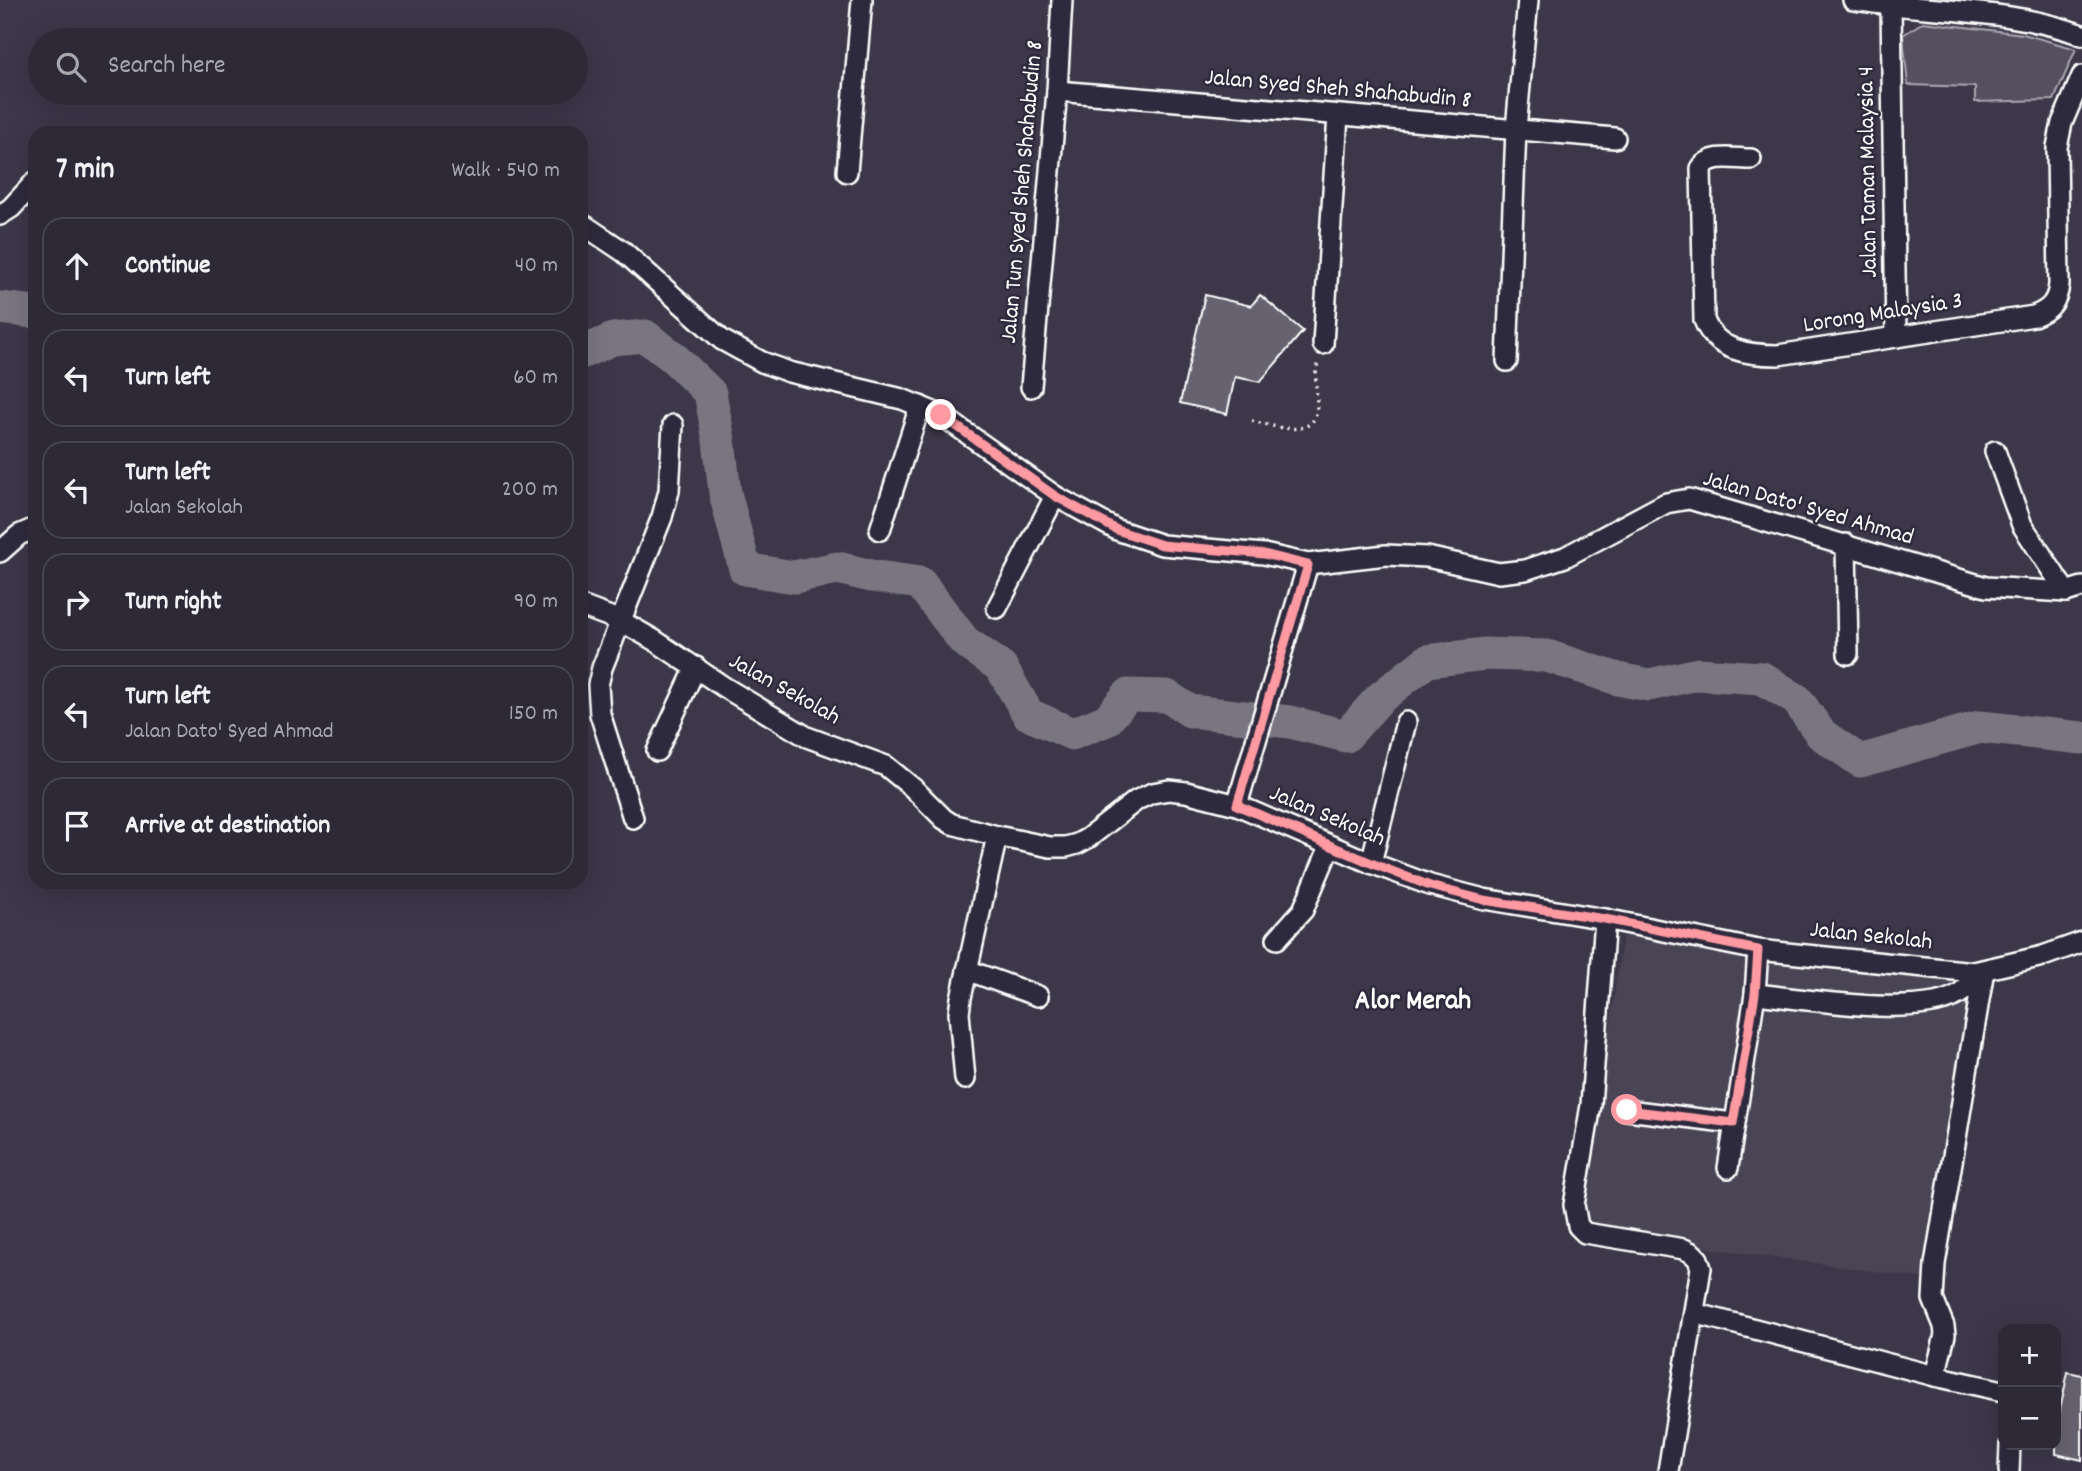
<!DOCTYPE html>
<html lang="en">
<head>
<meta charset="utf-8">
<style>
  body { margin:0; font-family:Dekko,sans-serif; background:#393542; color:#f1f3f6 }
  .controls { position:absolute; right:21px; bottom:21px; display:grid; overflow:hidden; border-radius:14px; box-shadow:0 7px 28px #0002 }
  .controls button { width:63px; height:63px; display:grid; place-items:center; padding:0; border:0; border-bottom:2px solid #484552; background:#2d2937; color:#f1f3f6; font:35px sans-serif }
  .stop { position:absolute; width:21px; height:21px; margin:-16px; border:5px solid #ff9aa2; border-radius:50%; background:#fff }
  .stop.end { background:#ff9aa2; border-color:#fff; box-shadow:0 2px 7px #0008 }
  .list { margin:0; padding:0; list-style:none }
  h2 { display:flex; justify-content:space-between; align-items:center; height:91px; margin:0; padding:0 28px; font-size:30px }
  h2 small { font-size:23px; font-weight:400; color:#a7a6ad }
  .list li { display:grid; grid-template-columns:46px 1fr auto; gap:21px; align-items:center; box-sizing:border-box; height:98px; margin:0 14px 14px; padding:0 14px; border:2px solid #484552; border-radius:21px }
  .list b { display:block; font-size:26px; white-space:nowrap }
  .list p { margin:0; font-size:23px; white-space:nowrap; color:#a7a6ad }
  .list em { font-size:23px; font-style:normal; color:#a7a6ad }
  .icon { flex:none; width:38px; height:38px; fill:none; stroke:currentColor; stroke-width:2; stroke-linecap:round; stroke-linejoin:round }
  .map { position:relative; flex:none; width:2082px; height:1471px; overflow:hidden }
  .search { position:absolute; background:#2d2937; box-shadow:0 7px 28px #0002; left:28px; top:28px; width:560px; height:77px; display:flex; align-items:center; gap:18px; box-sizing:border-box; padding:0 24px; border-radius:38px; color:#a7a6ad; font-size:26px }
  .panel { position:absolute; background:#2d2937; box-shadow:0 7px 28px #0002; left:28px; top:126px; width:560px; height:763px; border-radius:21px }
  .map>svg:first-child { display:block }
</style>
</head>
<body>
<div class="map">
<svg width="2082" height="1471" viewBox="0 0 2082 1471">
  <rect width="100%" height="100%" fill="#3c3749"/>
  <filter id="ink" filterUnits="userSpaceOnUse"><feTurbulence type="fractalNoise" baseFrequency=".0143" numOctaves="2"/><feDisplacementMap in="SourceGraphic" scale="14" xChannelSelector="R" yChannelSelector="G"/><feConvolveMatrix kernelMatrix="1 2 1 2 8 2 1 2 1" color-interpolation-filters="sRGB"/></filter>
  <g filter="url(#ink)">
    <polygon fill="#494455" points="1624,927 1977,977 1935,1280 1581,1230"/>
    <polygon fill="#555060" stroke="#aaa8b0" stroke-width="2" points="1923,22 2023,34 2076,49 2054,100 1975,102 1975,87 1908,85 1903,35"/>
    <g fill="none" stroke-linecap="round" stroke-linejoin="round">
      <g stroke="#797682" stroke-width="33">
        <polyline points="0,308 35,312"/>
        <polyline points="581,353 613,339 645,336 673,357 710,393 719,440 725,493 745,569 794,577 838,568 871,576 920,583 964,641 1001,667 1028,714 1072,734 1107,720 1128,695 1167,696 1190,711 1290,722 1346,736 1380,698 1427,661 1485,654 1547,656 1618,679 1649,685 1698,674 1762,678 1797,700 1821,734 1860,761 1980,727 2082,738"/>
      </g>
    </g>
    <g fill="#666270" stroke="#fff" stroke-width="2">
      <polygon points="1205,295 1251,306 1260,295 1303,331 1260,382 1235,377 1227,414 1180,403"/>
      <polygon points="2068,1372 2082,1375 2082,1460 2056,1454 2056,1429"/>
    </g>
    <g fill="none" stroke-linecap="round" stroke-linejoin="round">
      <g stroke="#fff" stroke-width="24">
        <g id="minor">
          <path d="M1853 0C1929 12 2009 8 2082 35"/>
          <polyline points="1891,6 1896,337"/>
          <polyline points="1057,91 1615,138"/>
          <path d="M1751 159C1734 159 1712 153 1701 168L1704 320C1716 351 1748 355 1778 355L2034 316C2050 310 2057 302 2059 285L2057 147 2062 123 2082 76"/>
          <polyline points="847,172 862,0"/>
          <polyline points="0,215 11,208 35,182"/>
          <polyline points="581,223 624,252 722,340 762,362 789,372 902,399 941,415 1055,496 1117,530 1162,545 1264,554 1308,564 1386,555 1427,557 1499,573 1525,570 1565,557 1666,503 1689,499 1986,587 2066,592 2082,587"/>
          <polyline points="1323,344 1338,115"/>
          <polyline points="1507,361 1516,129 1528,0"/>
          <polyline points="1031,387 1057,91 1062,0"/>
          <polyline points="1995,451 2022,525 2066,592"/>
          <polyline points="880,530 920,406"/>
          <polyline points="1846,544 1848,654"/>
          <polyline points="0,552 19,535 35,528"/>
          <polyline points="581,606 621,621 654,640 724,687 807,737 886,766 913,788 944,819 952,824 997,836 1050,847 1066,847 1077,844 1088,838 1137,800 1152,793 1169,790 1186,792 1237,805 1371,863 1430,885 1484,899 1605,919 1758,950 1974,972 2043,956 2082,942"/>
          <polyline points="997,608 1055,496"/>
          <polyline points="657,751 696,667"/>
          <polyline points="1237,805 1308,564"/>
          <polyline points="633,818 600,714 598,685 602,668 662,517 669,491 673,425"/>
          <polyline points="1371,863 1406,722"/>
          <polyline points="1605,919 1591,1105 1574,1205 1578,1226 1585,1233 1684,1249 1692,1253 1698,1259 1701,1268 1668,1471"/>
          <polyline points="1277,939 1303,910 1330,846"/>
          <polyline points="967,970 1038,996"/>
          <path d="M1755 994C1801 998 1928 1021 1963 991 1968 986 1971 978 1974 972"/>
          <polyline points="965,1079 959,1013 961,998 997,836"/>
          <polyline points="1627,1110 1733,1123"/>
          <polyline points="1728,1168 1755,994 1758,950"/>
          <polyline points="1694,1313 1935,1376 2003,1391"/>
          <polyline points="1935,1376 1945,1335 1944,1326 1933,1299 1935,1264 1984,970"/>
          <polyline points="2009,1471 2010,1445"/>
        </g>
      </g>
      <path stroke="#fff" stroke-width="3.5" stroke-dasharray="2 5" stroke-linecap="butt" d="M1252 421C1274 426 1318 442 1317 404 1317 389 1314 376 1318 361"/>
      <use href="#minor" stroke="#2f2a3d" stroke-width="19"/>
    </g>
  </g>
  <g fill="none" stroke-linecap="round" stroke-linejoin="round" filter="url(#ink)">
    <polyline stroke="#ff9aa2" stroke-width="9" points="941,415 1055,496 1117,530 1162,545 1264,554 1308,565 1237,805 1371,863 1430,886 1484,900 1605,919 1758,950 1755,994 1733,1123 1627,1110"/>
  </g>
  <g text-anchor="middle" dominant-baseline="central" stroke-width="5" stroke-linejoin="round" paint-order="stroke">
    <g font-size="24" fill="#fff" stroke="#2f2a3d">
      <text transform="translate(1338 90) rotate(5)">Jalan Syed Sheh Shahabudin 8</text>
      <text transform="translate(1869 172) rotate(-91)">Jalan Taman Malaysia 4</text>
      <text transform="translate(1023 192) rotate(-85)">Jalan Tun Syed Sheh Shahabudin 8</text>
      <text transform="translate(1883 314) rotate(-9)">Lorong Malaysia 3</text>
      <text transform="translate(1808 509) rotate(16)">Jalan Dato' Syed Ahmad</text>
      <text transform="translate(784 690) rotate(29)">Jalan Sekolah</text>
      <text transform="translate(1327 817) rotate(23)">Jalan Sekolah</text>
      <text transform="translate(1871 937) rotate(6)">Jalan Sekolah</text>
    </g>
    <g font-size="28" font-weight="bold" fill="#fff" stroke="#2f2a3d">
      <text x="1413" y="1003">Alor Merah</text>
    </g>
  </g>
</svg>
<div class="controls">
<button>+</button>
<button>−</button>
</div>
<div class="stop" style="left:1627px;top:1110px"></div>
<div class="stop end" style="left:941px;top:415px"></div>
<div class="search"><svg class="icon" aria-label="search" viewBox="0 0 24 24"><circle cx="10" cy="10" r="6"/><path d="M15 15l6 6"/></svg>Search here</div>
<section class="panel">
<h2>7 min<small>Walk · 540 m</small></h2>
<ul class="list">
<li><svg class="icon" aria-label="ahead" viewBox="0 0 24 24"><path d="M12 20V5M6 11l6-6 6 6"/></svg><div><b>Continue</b></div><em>40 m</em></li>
<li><svg class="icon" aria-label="left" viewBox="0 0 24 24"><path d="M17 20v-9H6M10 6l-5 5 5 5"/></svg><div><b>Turn left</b></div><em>60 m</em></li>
<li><svg class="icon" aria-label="left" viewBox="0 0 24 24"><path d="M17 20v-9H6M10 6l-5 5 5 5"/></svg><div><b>Turn left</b><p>Jalan Sekolah</p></div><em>200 m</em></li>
<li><svg class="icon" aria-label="right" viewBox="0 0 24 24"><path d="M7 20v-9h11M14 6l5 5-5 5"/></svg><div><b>Turn right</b></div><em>90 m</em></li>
<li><svg class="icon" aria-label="left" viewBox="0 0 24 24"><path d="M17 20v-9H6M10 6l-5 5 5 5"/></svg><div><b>Turn left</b><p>Jalan Dato' Syed Ahmad</p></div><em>150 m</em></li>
<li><svg class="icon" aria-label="arrive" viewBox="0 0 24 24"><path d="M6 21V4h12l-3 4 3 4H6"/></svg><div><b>Arrive at destination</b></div></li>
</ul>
</section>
</div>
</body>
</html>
